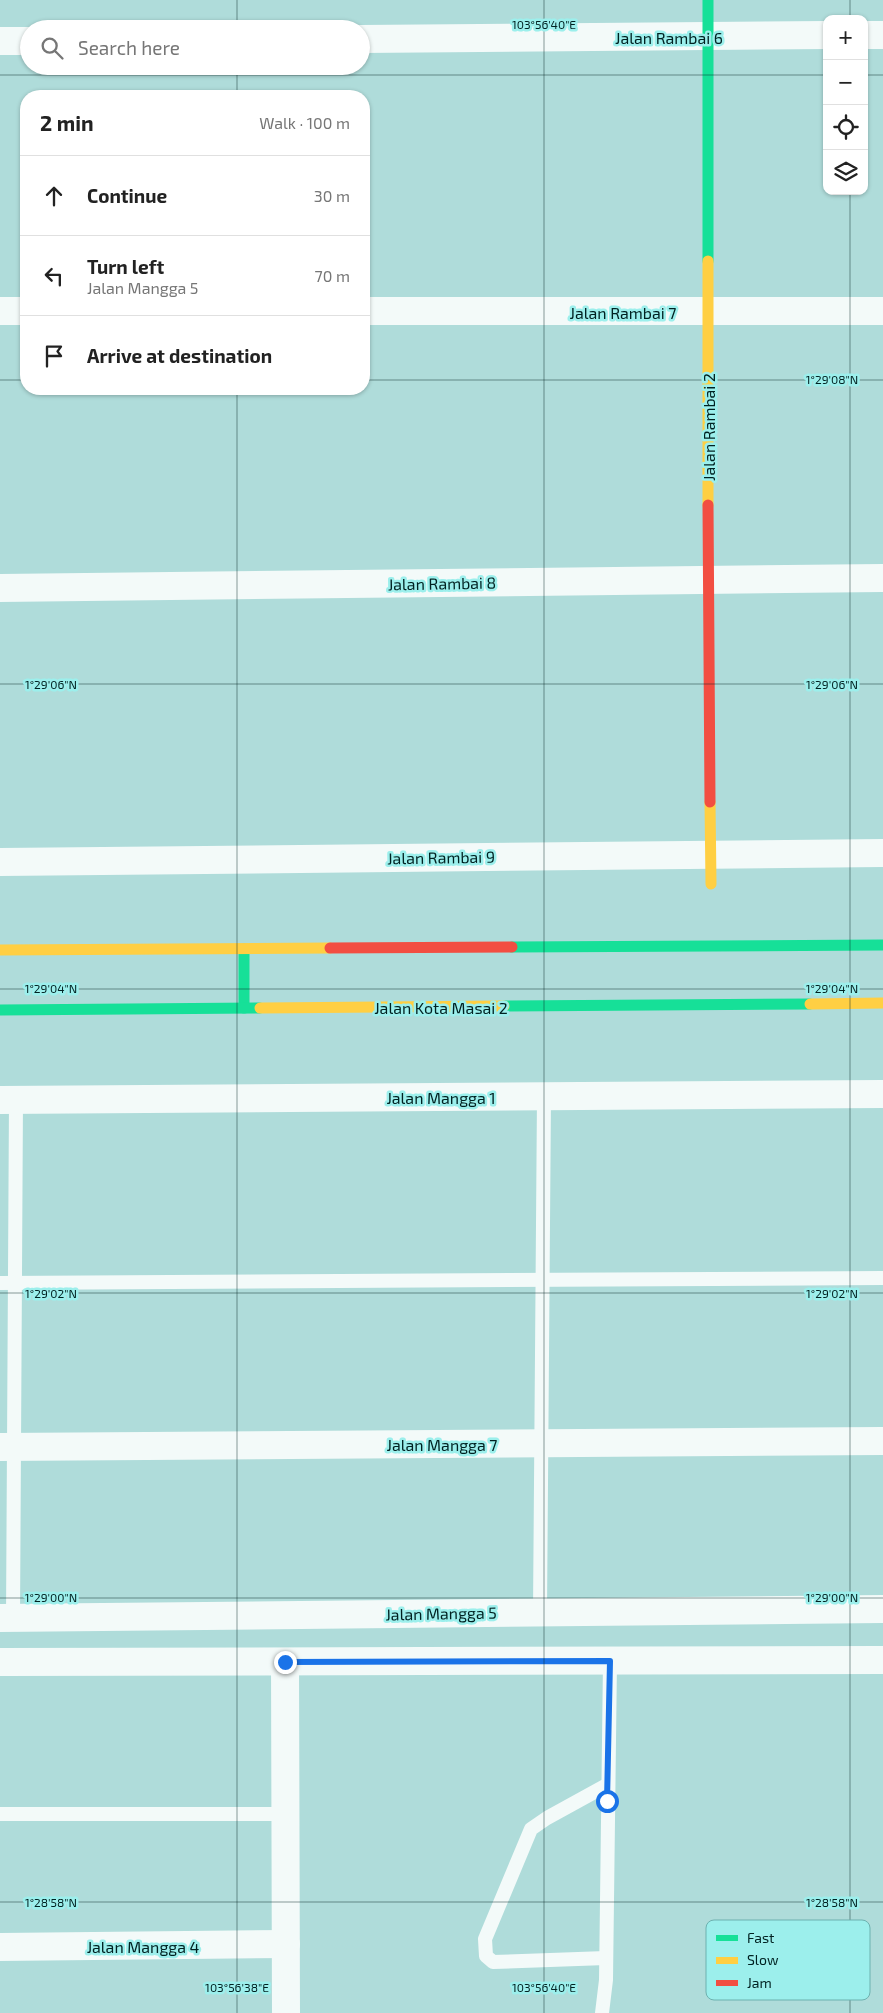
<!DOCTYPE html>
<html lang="en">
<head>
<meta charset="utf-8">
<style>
  body { margin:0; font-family:"Exo 2",sans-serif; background:#f6f6f6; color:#222 }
  .controls { position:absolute; right:15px; top:15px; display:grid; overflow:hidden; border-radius:10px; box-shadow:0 1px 4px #0004 }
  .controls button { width:45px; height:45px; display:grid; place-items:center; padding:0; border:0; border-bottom:1px solid #e0e0e0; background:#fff; color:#222; font:25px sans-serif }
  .stop { position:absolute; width:15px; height:15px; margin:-11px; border:4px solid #1a73e8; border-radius:50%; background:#fff }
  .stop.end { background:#1a73e8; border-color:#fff; box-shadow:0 1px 5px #0008 }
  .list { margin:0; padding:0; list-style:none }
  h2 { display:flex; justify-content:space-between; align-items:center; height:65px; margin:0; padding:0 20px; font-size:21px }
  h2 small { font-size:16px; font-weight:400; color:#767676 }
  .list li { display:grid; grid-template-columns:32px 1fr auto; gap:15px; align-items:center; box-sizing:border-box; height:80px; padding:0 20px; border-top:1px solid #e0e0e0 }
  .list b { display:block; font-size:19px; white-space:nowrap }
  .list p { margin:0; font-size:16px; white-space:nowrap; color:#767676 }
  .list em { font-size:16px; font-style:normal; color:#767676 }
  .icon { flex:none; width:28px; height:28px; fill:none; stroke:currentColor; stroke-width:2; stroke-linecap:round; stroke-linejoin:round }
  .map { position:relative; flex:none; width:883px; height:2013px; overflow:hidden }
  .search { position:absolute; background:#fff; box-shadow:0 1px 4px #0004; left:20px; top:20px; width:350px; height:55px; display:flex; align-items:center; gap:12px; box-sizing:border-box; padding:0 18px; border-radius:28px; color:#767676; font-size:19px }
  .panel { position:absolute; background:#fff; box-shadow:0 1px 4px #0004; left:20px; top:90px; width:350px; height:305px; border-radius:20px }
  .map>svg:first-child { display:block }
</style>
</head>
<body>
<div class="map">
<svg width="883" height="2013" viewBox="0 0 883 2013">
  <rect width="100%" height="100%" fill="#afdcda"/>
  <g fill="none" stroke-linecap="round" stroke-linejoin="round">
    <g stroke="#f3faf9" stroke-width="14">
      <polyline points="0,1283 883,1278"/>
      <polyline points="540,1612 544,1096"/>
      <polyline points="13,1618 16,1100"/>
      <polyline points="0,1814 285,1814"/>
      <polyline points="606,1958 493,1962 486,1956 485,1939 531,1829 547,1818 607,1785"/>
      <polyline points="602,2013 606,1980 610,1661"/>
    </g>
    <g stroke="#f3faf9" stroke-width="28">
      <polyline points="864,35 883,35"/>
      <polyline points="361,39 827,35"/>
      <polyline points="0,41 29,41"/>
      <polyline points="0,311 26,311"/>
      <polyline points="364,311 883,311"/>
      <polyline points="0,588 883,578"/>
      <polyline points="0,862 883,853"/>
      <polyline points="0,1100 883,1094"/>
      <polyline points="0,1447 883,1441"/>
      <polyline points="0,1618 883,1609"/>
      <polyline points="0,1662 883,1660"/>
      <polyline points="285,1662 286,2013"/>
      <polyline points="0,1947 286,1944"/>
    </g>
    <g stroke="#16e098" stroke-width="11">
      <polyline points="708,0 708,261"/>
      <polyline points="512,947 883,945"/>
      <polyline points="244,949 244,1008"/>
      <polyline points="504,1006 810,1004"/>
      <polyline points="0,1010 260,1008"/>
    </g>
    <g stroke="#ffcf43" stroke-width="11">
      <polyline points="708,261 708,505"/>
      <polyline points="710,802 711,884"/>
      <polyline points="0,950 330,948"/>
      <polyline points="810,1004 883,1003"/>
      <polyline points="260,1008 504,1006"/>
    </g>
    <g stroke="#f24e42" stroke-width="11">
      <polyline points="708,505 710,802"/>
      <polyline points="330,948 512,947"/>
    </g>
  </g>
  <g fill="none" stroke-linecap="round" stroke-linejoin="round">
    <polyline stroke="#1a73e8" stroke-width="6" points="285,1662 610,1661 607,1801"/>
  </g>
  <path fill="none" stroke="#002121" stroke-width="1" stroke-opacity="0.45" d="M237 0V29M544 0V2013M850 0V19M237 66V96M0 75H827M864 75H883M850 191V2013M0 380H26M364 380H883M237 389V2013M0 684H883M0 989H883M0 1293H883M0 1598H883M0 1902H883"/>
  <g text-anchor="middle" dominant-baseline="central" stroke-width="5" stroke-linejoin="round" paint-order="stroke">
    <g font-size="16" fill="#002121" stroke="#9cefec">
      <text x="669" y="37">Jalan Rambai 6</text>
      <text x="623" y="312">Jalan Rambai 7</text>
      <text transform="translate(708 427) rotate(-90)">Jalan Rambai 2</text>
      <text transform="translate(442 583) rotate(-1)">Jalan Rambai 8</text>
      <text transform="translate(441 857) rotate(-1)">Jalan Rambai 9</text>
      <text x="441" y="1007">Jalan Kota Masai 2</text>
      <text x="441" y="1097">Jalan Mangga 1</text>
      <text x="442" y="1444">Jalan Mangga 7</text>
      <text transform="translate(441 1613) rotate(-1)">Jalan Mangga 5</text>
      <text x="143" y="1946">Jalan Mangga 4</text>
    </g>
  </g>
  <rect x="706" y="1920" width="164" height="80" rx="8" fill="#9cefec" stroke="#6db1af" stroke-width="1"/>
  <rect x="716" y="1935" width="22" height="6" fill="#16e098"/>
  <rect x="716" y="1957" width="22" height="7" fill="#ffcf43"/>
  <rect x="716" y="1980" width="22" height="6" fill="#f24e42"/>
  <g font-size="14" fill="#002121">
    <text x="747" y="1943">Fast</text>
    <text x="747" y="1965">Slow</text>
    <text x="747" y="1988">Jam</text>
  </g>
  <g font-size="12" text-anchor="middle" fill="#002121" stroke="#9cefec" stroke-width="5" stroke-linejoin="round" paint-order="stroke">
    <text x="544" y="29">103°56'40"E</text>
    <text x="832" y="384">1°29'08"N</text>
    <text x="51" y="689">1°29'06"N</text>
    <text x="832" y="689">1°29'06"N</text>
    <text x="51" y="993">1°29'04"N</text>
    <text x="832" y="993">1°29'04"N</text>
    <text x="51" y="1298">1°29'02"N</text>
    <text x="832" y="1298">1°29'02"N</text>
    <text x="51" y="1602">1°29'00"N</text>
    <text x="832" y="1602">1°29'00"N</text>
    <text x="51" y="1907">1°28'58"N</text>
    <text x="832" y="1907">1°28'58"N</text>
    <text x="237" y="1992">103°56'38"E</text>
    <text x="544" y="1992">103°56'40"E</text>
  </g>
</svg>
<div class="controls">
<button>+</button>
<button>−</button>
<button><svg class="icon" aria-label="locate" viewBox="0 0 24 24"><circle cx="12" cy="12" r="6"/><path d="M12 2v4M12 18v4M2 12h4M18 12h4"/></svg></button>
<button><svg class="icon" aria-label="layers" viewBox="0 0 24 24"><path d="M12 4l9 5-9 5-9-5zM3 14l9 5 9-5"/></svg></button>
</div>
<div class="stop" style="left:607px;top:1801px"></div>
<div class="stop end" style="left:285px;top:1662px"></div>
<div class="search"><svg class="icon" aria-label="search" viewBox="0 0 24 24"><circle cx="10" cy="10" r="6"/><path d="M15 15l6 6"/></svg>Search here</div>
<section class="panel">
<h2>2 min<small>Walk · 100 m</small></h2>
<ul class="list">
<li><svg class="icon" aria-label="ahead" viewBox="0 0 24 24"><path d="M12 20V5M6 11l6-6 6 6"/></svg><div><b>Continue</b></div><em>30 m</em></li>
<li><svg class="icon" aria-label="left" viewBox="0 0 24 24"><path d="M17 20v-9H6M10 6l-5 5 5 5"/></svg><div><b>Turn left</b><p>Jalan Mangga 5</p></div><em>70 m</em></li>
<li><svg class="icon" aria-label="arrive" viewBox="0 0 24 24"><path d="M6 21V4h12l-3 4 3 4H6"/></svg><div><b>Arrive at destination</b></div></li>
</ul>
</section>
</div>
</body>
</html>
